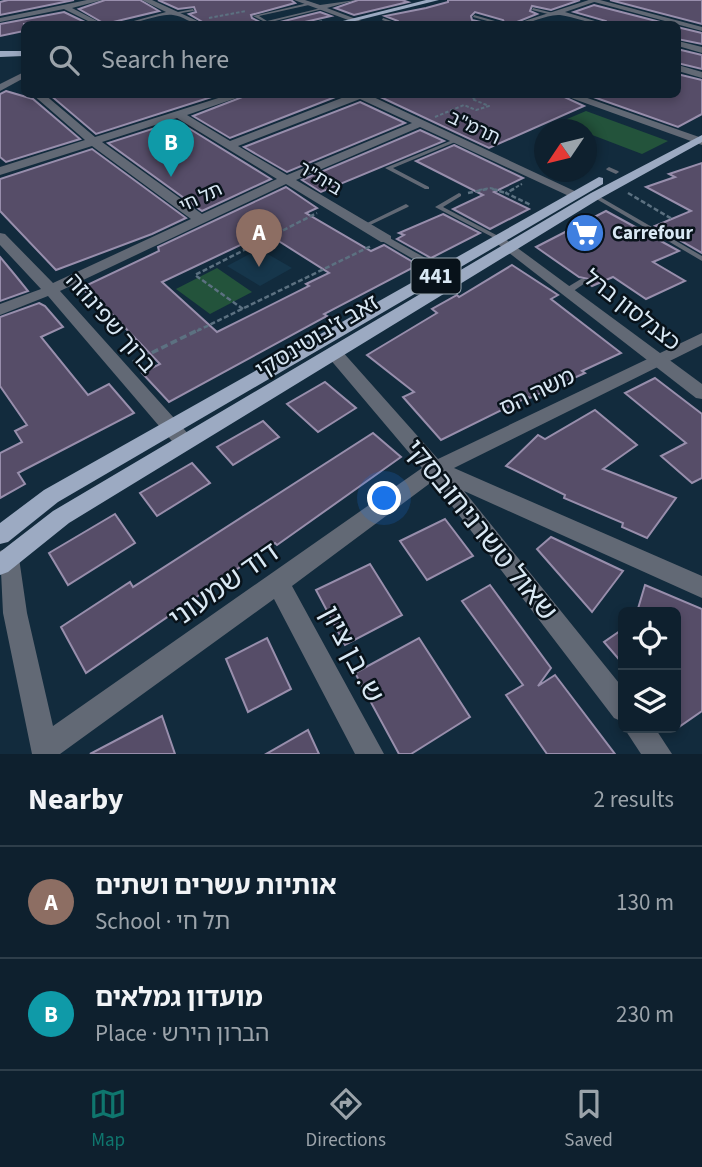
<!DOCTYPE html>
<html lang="en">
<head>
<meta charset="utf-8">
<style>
  body { margin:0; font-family:"Source Sans 3","Noto Sans Hebrew",sans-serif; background:#172836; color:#f1f3f6 }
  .controls { position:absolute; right:21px; bottom:21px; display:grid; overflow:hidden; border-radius:10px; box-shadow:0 4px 10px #0003 }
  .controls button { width:63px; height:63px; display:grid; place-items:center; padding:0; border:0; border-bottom:2px solid #2e3e4a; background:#0e202e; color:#f1f3f6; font:35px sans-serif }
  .compass { position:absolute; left:534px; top:119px; width:63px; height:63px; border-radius:50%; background:#0e202e; box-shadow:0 4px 10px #0003; rotate:235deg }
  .you { position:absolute; left:385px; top:499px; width:24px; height:24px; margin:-18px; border:5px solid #fff; border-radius:50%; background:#1a73e8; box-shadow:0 0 0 10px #1a73e833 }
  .badge { display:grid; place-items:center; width:46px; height:46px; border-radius:50%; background:#0f766e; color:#fff; font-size:23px; font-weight:700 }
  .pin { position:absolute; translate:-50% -58px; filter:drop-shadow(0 2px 4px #0008) }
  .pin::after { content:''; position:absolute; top:37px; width:24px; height:21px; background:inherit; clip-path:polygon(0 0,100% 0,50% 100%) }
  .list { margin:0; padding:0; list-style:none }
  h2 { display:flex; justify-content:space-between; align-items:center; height:91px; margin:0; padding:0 28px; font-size:30px }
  h2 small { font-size:23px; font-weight:400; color:#9ba3aa }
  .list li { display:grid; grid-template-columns:46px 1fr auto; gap:21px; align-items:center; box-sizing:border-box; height:112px; padding:0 28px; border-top:2px solid #2e3e4a }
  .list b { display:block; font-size:26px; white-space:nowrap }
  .list p { margin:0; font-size:23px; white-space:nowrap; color:#9ba3aa }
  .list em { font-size:23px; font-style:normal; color:#9ba3aa }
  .icon { flex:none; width:38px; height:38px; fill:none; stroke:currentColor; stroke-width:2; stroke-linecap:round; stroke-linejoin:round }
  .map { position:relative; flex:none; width:702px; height:754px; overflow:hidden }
  .search { position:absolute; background:#0e202e; box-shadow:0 4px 10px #0003; left:21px; right:21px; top:21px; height:77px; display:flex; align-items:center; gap:18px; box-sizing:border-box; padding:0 24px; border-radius:10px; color:#9ba3aa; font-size:26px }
  .sheet { height:315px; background:#0e202e }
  nav { display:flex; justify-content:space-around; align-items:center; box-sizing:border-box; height:98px; border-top:2px solid #2e3e4a; background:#0e202e; font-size:19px; color:#9ba3aa }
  nav a { display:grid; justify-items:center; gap:4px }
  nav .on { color:#0f766e }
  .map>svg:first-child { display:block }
</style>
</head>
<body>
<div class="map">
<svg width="702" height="754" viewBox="0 0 702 754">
  <rect width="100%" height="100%" fill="#122b3d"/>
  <polygon fill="#16364b" points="259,249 292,268 260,286 227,266"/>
  <g fill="#23533b">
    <polygon points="586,111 668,141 642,154 587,133 586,130 560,122"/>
    <polygon points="217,268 252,292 210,314 176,289"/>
  </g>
  <g fill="#564d68" stroke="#988eac" stroke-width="2" fill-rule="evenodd">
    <polygon points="8,0 74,0 0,15 0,2"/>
    <polygon points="105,0 140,0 159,11 105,24 79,9"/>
    <polygon points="158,0 291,0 295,3 251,15 252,18 264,24 206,24 189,14 196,12 194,7 178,9"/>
    <polygon points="358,0 402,0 408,2 354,15 335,8"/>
    <polygon points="448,0 580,0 551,10 532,6 530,11 537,14 512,24 505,24 503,20 475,12 471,16 472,20 490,24 400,24 398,21 385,16 426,8 448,2"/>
    <polygon points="610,0 702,0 702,24"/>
    <polygon points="594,5 668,24 608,24 606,21 574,12"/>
    <polygon points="64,12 89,24 24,24 24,31 0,36 0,24"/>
    <polygon points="320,12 331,16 296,24 272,24"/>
    <polygon points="677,27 702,33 702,44 677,39"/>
    <polygon points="677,49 702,55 702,69 677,63"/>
    <polygon points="677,74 702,80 702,114 678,127 585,94 677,94"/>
    <polygon points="6,91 33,99 80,139 6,162 0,157 0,94"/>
    <polygon points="53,94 221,94 96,134 50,95"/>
    <polygon points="250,94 343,94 230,138 193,116"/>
    <polygon points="374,94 558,94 584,106 489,148"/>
    <polygon points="360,102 405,123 287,172 244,147"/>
    <polygon points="177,121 271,179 202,211 108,143"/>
    <polygon points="420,130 444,141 321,192 302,180"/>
    <polygon points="454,145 523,178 494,192 529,209 490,229 453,209 483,195 416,161"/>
    <polygon points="92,149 186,218 152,234 56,270 0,211 0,179"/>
    <polygon points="702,163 702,253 655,226 691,211 646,187 675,177 669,174"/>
    <path d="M286 187 317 208 306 213 371 251 384 245 418 265 324 314 327 316 169 402 142 373 160 364 108 310 81 288 159 251 158 247ZM266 233 329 273 306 284 309 286 217 332 162 282Z"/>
    <polygon points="606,211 679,251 653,262 685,281 646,299 613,277 592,286 589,284 589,279 579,277 536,247"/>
    <polygon points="443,214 480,233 431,258 397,239 404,235 399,233"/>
    <polygon points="0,257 15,275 28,291 0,301"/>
    <polygon points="512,265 558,295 551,299 621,353 582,371 585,373 530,398 528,397 441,440 403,397 414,392 367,355 437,313 432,309 457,295 459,297"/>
    <polygon points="39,303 45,306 63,327 41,337 88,395 109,384 134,413 18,473 25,484 0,498 0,453 22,442 15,431 27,425 0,386 0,317"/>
    <polygon points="655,378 702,414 702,478 692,483 661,456 686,443 625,393"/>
    <polygon points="325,382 356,408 318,432 287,404"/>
    <polygon points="595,410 637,445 603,469 676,498 647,538 622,527 623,523 564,498 565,495 506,466 538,435 545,439"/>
    <polygon points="263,421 279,437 233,465 217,447"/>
    <polygon points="373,433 401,457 277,545 275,543 86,673 61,627 130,582 133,587"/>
    <polygon points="192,463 210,483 157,516 140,493"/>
    <polygon points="115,514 135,543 68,585 49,553"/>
    <polygon points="445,519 473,556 427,580 400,541"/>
    <polygon points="551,537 623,571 592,612 537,549"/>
    <polygon points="370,564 402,615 345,645 316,590"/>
    <polygon points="490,585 551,668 538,686 555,675 615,754 547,754 506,695 523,685 462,601"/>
    <polygon points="645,585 702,609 702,711 676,729 676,612 637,612"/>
    <polygon points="623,629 623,664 604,642"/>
    <polygon points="267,638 291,689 248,712 226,659"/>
    <polygon points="419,638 470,717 411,754 399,754 355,673"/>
    <polygon points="162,716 175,754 90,754 128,734"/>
    <polygon points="308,730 319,754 266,754"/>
  </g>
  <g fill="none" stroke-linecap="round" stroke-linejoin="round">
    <g stroke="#5c7181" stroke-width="2" stroke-dasharray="3.5 2" stroke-linecap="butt">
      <polyline points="209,18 246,11"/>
      <polyline points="308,24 323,21"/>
      <polyline points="435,117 464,105 476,110 489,106 472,99 482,94"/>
      <polyline points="479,190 490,188 498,190"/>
      <polyline points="511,190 522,184"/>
    </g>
    <g stroke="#5c7181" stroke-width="2.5" stroke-dasharray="5 2.5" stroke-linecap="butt">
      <polyline points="492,189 506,193"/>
      <polyline points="514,189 506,193 531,205"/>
      <polyline points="468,193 487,189"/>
      <polyline points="628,193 672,219"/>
      <polyline points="243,309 195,275 317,213"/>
      <polyline points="197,331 371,246"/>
    </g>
    <polyline stroke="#5c7181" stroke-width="3.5" stroke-dasharray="7 3.5" stroke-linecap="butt" points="133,362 200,329"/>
    <g fill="#626975" fill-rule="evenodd">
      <polygon points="308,3 309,5 259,16 267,21 321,8 323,9 267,23 253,16"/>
      <polygon points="533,8 553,13 554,14 552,15 532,10"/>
      <polygon points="193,9 194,11 175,14 173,13"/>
      <polygon points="474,15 502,23 503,24 498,24 473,17"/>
      <polygon points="383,18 397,23 398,24 394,24 382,20"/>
      <polygon points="455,139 460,140 393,168 429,187 429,189 425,189 385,168"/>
      <polygon points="609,167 618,171 619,172 616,174 607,170 606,169"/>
      <polygon points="459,193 461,194 461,196 443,207 502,238 502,240 498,240 435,207"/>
      <polygon points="595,194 702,256 702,261 593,197 593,195"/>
      <polygon points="406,204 409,206 408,207 366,227 364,228 361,226"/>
      <polygon points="581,279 584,279 588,281 572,292 566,292 565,290 566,288"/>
    </g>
    <polygon fill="#626975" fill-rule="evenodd" points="386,236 447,270 449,272 447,274 439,274 382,241 381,239"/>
    <g fill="#626975" fill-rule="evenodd">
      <polygon points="87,0 102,0 72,8 103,24 94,24 64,9 0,22 0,18"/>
      <path d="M142 0H152L204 24C191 25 184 16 173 15 159 13 139 24 123 24L166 12Z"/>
      <polygon points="294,0 305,0 320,5 356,0 327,8 369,24 359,24"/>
      <path d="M589 0 597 1 565 12 605 24C589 24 575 17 560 15 545 14 530 25 515 24Z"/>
      <polygon points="678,41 702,47 702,53 678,46"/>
      <polygon points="678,65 702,72 702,78 678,71"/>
      <polygon points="24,72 24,78 0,91 0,84"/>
      <path d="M32 94H44L95 137 231 94H248L187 115 230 141 352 94H367L581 194 579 197H571L420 127 296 180 391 236V242H381L286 184 60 291 191 437 194 442 191 447 184 449 177 447 48 296 0 315V304L41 289 0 245V233L5 234 53 283 191 219 92 146 0 175V167L85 140ZM360 99 412 123 287 175 238 146ZM177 118 277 179 202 214 102 142Z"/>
      <polygon points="560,94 576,94 702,138 702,145"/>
      <polygon points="702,333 702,345 454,468 702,576 702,598 464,491 623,688 623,722 614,718 433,481 292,586 384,754 355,754 274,599 60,754 32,754 3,613 0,551 8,548 16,551 19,558 27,613 53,726 422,468 329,358 327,354 329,350 341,350 438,459"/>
      <polygon points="624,728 655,728 672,754 641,754"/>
    </g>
    <g fill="#626975" fill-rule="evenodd">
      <polygon points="587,0 600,0 702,27 702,31"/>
      <polygon points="500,235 702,384 702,399 696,398 495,242 495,236"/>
    </g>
    <g fill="#9caac2" fill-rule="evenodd">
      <polygon points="426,0 439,0 343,24 331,24"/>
      <polygon points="0,51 24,51 24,56 0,57"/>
      <polygon points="702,135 702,142 599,199 69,523 8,572 0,575 0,552 53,511 591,193"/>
      <polygon points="599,177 603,178 603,184 58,502 8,542 0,544 0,523 44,490"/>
    </g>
  </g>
  <defs>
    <g id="supermarket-disc" transform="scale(2.0125)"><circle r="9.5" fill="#3f7fe0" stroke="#08121a"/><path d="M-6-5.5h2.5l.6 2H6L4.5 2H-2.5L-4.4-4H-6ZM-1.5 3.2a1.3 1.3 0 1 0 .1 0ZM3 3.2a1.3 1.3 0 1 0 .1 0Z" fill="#fff"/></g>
  </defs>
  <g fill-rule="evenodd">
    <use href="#supermarket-disc" x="585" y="233"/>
  </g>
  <g text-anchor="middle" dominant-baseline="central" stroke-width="5" stroke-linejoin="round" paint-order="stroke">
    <g font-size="19" fill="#d9e8f4" stroke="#08121a">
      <text transform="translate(474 128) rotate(25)">תרמ"ב</text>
      <text transform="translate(320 179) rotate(31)">בית"ר</text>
      <text transform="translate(201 198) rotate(-25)">תל חי</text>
    </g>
    <g font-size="19" font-weight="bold" fill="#d9e8f4" stroke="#08121a" text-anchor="start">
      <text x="612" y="233">Carrefour</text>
    </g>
    <rect fill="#08121a" stroke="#9aa8b3" stroke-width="2" x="411.5" y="258.5" width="49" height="35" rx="5"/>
    <g font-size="21" font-weight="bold" fill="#d9e8f4">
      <text x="436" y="276">441</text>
    </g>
    <g font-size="23" fill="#d9e8f4" stroke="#08121a">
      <text transform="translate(632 310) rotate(38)">כצנלסון ברל</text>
      <text transform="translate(111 323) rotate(49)">ברוך שפינוזה</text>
      <text transform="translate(317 336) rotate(-31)">זאב ז'בוטינסקי</text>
      <text transform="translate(537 392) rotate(-26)">משה הס</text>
    </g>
    <g font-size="28" fill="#d9e8f4" stroke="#08121a">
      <text transform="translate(481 530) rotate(51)">שאול טשרניחובסקי</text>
      <text transform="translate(224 585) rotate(-35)">דוד שמעוני</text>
      <text transform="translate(352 654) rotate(62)">ש. בן ציון</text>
    </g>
  </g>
</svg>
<div class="controls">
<button><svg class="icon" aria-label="locate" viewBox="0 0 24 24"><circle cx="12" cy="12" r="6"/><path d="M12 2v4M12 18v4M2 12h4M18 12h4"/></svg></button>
<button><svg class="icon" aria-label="layers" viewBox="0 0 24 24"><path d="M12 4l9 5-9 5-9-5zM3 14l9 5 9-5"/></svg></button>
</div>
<svg class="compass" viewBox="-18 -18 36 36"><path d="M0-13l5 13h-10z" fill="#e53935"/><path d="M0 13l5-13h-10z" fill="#9ba3aa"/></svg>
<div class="you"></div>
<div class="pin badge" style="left:259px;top:267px;background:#8d6e63">A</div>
<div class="pin badge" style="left:171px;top:177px;background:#0f9aa8">B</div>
<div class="search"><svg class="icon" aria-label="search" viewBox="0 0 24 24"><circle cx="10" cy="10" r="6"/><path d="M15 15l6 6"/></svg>Search here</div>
</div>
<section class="sheet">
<h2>Nearby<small>2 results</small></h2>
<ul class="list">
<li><span class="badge" style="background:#8d6e63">A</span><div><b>אותיות עשרים ושתים</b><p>School · תל חי</p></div><em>130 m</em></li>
<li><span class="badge" style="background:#0f9aa8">B</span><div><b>מועדון גמלאים</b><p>Place · הברון הירש</p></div><em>230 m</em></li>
</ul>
</section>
<nav>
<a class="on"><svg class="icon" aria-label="map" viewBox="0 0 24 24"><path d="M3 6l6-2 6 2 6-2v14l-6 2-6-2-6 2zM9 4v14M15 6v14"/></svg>Map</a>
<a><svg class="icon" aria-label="directions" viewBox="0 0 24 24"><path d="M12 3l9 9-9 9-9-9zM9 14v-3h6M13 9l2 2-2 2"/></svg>Directions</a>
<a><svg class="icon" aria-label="saved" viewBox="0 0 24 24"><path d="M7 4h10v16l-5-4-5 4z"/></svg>Saved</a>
</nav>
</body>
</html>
